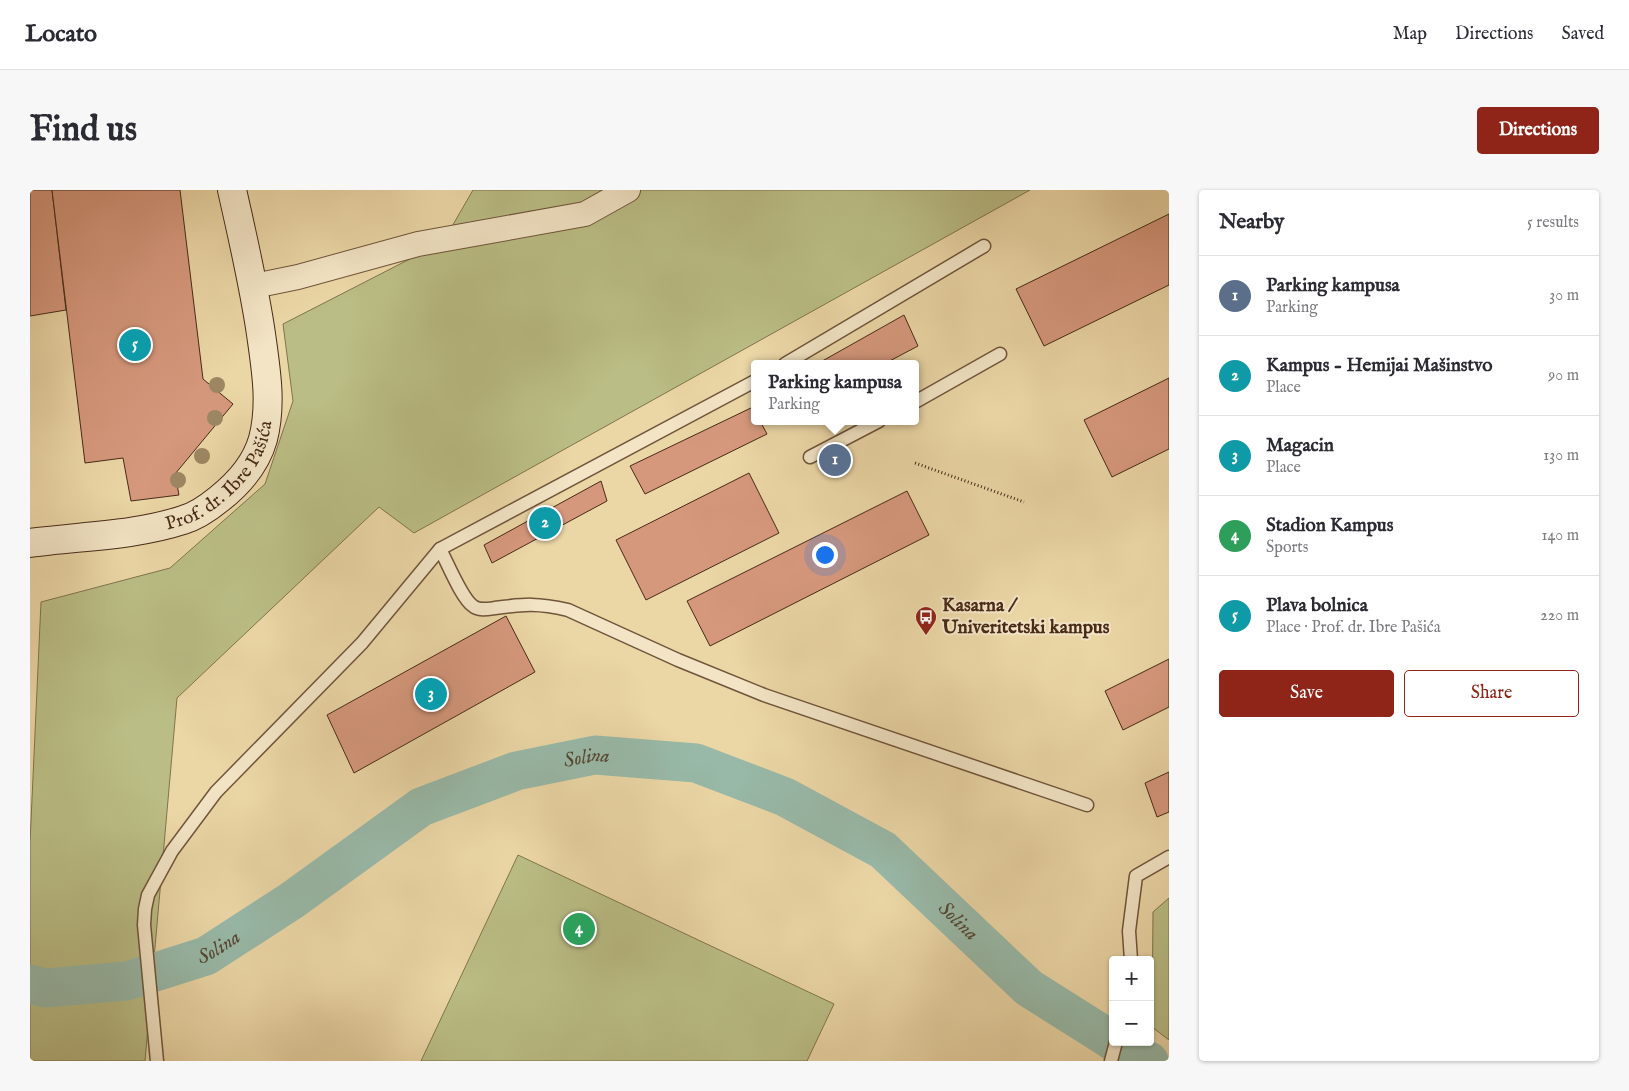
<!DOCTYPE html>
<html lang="en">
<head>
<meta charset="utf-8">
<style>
  body { margin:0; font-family:"IM FELL English",serif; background:#f7f7f7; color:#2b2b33 }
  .controls { position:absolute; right:15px; bottom:15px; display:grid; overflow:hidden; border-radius:5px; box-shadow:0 1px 4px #0004 }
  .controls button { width:45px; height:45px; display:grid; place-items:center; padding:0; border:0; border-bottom:1px solid #e1e1e2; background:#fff; color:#2b2b33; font:25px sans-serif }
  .you { position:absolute; left:794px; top:364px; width:18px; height:18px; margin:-12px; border:4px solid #fff; border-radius:50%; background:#1a73e8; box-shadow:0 0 0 8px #1a73e833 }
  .badge { display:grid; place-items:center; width:32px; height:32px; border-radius:50%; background:#8f2418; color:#fff; font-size:16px; font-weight:700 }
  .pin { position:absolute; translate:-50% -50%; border:2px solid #fff; box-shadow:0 1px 5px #0006 }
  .popup { position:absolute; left:721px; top:170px; width:168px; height:65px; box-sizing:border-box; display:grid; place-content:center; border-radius:5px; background:#fff; filter:drop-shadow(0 1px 4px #0005); font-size:16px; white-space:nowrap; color:#7c7c81 }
  .popup b { font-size:19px; color:#2b2b33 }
  .popup::after { content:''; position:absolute; left:50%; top:100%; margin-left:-10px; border:10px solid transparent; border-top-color:#fff }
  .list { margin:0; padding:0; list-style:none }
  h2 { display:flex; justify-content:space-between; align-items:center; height:65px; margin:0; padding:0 20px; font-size:21px }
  h2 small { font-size:16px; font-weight:400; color:#7c7c81 }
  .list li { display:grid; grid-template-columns:32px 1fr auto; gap:15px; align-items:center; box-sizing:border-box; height:80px; padding:0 20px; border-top:1px solid #e1e1e2 }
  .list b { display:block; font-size:19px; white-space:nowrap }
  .list p { margin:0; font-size:16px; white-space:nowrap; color:#7c7c81 }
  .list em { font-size:16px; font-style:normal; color:#7c7c81 }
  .actions { display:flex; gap:10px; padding:15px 20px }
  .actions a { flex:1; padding:11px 0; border:1px solid #8f2418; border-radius:5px; text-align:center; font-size:18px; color:#8f2418 }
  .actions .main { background:#8f2418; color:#fff }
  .map { position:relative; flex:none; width:1139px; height:871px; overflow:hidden; border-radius:5px }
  header { display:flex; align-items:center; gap:30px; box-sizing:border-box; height:70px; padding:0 25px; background:#fff; border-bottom:1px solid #e1e1e2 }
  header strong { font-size:24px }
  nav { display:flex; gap:28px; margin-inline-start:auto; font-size:18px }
  .intro { display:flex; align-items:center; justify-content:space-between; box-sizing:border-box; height:120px; padding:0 30px }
  h1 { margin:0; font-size:35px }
  .button { padding:12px 22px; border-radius:5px; background:#8f2418; color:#fff; font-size:18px; font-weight:700 }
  main { display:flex; gap:30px; padding:0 30px }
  aside { flex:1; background:#fff; border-radius:5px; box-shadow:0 1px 4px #0004 }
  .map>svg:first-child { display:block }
</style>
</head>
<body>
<header>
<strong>Locato</strong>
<nav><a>Map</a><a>Directions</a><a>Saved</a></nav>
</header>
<div class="intro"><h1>Find us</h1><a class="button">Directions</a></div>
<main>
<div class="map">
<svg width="1139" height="871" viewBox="0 0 1139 871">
  <rect width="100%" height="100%" fill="#ebd6a6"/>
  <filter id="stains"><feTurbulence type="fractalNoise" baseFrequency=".004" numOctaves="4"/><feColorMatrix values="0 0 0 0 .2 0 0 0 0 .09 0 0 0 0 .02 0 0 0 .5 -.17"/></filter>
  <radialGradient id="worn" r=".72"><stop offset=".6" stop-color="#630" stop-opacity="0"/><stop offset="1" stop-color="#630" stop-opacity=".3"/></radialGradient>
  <g fill="#babd85" stroke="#80744e">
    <polygon points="443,0 1000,0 384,343 349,317 147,508 115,871 0,871 0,653 11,412 140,378 235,294 263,211 253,134 413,52"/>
    <polygon points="488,665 804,814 777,871 391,871"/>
    <polygon points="1139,708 1139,850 1122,837 1123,722"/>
  </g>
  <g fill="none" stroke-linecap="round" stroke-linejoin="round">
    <g stroke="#98b9a8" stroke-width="39">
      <path id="s1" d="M0 794 15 798 97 791 176 766 261 711 391 617 486 581 565 565 666 573 755 607 853 660 999 798 1083 851"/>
      <polyline points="1084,852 1110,869 1119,871"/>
    </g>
  </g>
  <g fill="#d6987d" stroke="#472a17">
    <polygon points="0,0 22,0 36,120 0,126"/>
    <polygon points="22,0 150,0 173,189 203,214 145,284 149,305 101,311 93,268 55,273"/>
    <polygon points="1139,24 1139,95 1014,156 986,99"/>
    <polygon points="874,125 888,156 854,174 787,174"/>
    <polygon points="1139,188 1139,259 1082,287 1054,230"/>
    <polygon points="723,217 725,231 730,231 737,244 615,304 600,276"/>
    <polygon points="719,283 749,343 616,410 586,350"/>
    <polygon points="571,291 577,311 462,373 454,355"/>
    <polygon points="877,301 899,345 680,456 657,411"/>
    <polygon points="476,426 505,482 324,583 297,525"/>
    <polygon points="1139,469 1139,517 1093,540 1075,501"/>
    <polygon points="1139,582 1139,622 1127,627 1115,593"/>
  </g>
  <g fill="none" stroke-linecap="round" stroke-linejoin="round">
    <g stroke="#70553b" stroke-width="15">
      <g id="lane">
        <polyline points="755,174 954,56"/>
        <path d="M725 191 410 359C417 372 432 409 443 416 449 421 458 419 465 418 495 414 508 413 538 420L648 470 734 505 1057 615"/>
        <polyline points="885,212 970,164"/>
        <polyline points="780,267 849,231"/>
        <polyline points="1101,770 1099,741 1106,686 1139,667"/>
        <polyline points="127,871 114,735 115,719 118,705 142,661 186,602 332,453 410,359"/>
        <polyline points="1081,871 1086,852"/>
      </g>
    </g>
    <g stroke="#70553b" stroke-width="26">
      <polyline id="street" points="224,96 268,87 388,54 555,24 598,0"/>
    </g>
    <g stroke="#472a17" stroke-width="30">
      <g id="secondary">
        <path id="s2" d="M0 353C50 346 104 346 153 330 167 326 178 318 189 309 208 294 226 274 233 249 242 214 236 180 231 144 224 96 213 48 202 0"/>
      </g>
    </g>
    <polyline stroke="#472a17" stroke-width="3" stroke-dasharray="1 2.5" stroke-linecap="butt" points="885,273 994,312"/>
    <use href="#lane" stroke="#f2e4c5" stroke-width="12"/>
    <use href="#street" stroke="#f2e4c5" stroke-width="24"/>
    <use href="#secondary" stroke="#f2e4c5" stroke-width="28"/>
  </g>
  <g fill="#9d8763">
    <circle cx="187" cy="195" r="8"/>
    <circle cx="185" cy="228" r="8"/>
    <circle cx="172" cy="266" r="8"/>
    <circle cx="148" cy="290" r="8"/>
  </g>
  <defs>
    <g id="bus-pin" transform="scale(1.125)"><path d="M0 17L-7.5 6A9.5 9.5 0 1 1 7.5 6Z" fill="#8f2418" stroke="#f2e4c5"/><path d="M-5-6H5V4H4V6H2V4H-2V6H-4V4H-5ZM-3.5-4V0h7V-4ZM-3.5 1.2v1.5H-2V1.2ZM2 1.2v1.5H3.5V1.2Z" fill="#fff"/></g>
  </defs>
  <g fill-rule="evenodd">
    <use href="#bus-pin" x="896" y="427"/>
  </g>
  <g text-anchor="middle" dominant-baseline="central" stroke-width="4" stroke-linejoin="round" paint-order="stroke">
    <g font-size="19" fill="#472a17" stroke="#f2e4c5">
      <text stroke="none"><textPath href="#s2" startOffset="214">Prof. dr. Ibre Pašića</textPath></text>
    </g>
    <g font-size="19" font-weight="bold" fill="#472a17" stroke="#f2e4c5" text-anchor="start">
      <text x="912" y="416">Kasarna /<tspan x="912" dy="22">Univeritetski kampus</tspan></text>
    </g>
    <g font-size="20" font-style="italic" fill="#574734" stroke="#f2e4c5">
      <text stroke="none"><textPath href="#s1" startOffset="616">Solina</textPath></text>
      <text stroke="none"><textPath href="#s1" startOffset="1036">Solina</textPath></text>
      <text stroke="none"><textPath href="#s1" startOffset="196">Solina</textPath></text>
    </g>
  </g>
  <rect width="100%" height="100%" filter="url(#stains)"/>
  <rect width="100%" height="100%" fill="url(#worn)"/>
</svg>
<div class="controls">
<button>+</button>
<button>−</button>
</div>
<div class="you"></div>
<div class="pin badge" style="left:805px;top:270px;background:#5c6f8a">1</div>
<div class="popup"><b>Parking kampusa</b>Parking</div>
<div class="pin badge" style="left:515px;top:333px;background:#0f9aa8">2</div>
<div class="pin badge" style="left:401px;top:504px;background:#0f9aa8">3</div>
<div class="pin badge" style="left:549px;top:739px;background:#2e9e5b">4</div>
<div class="pin badge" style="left:105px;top:155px;background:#0f9aa8">5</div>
</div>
<aside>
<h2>Nearby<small>5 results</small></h2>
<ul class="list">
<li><span class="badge" style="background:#5c6f8a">1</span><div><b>Parking kampusa</b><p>Parking</p></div><em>30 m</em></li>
<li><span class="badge" style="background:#0f9aa8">2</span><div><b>Kampus - Hemijai Mašinstvo</b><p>Place</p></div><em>90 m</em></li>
<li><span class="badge" style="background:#0f9aa8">3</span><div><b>Magacin</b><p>Place</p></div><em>130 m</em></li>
<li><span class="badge" style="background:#2e9e5b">4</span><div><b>Stadion Kampus</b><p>Sports</p></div><em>140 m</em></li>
<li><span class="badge" style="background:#0f9aa8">5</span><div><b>Plava bolnica</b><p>Place · Prof. dr. Ibre Pašića</p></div><em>220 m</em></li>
</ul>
<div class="actions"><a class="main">Save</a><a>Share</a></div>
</aside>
</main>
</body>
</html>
